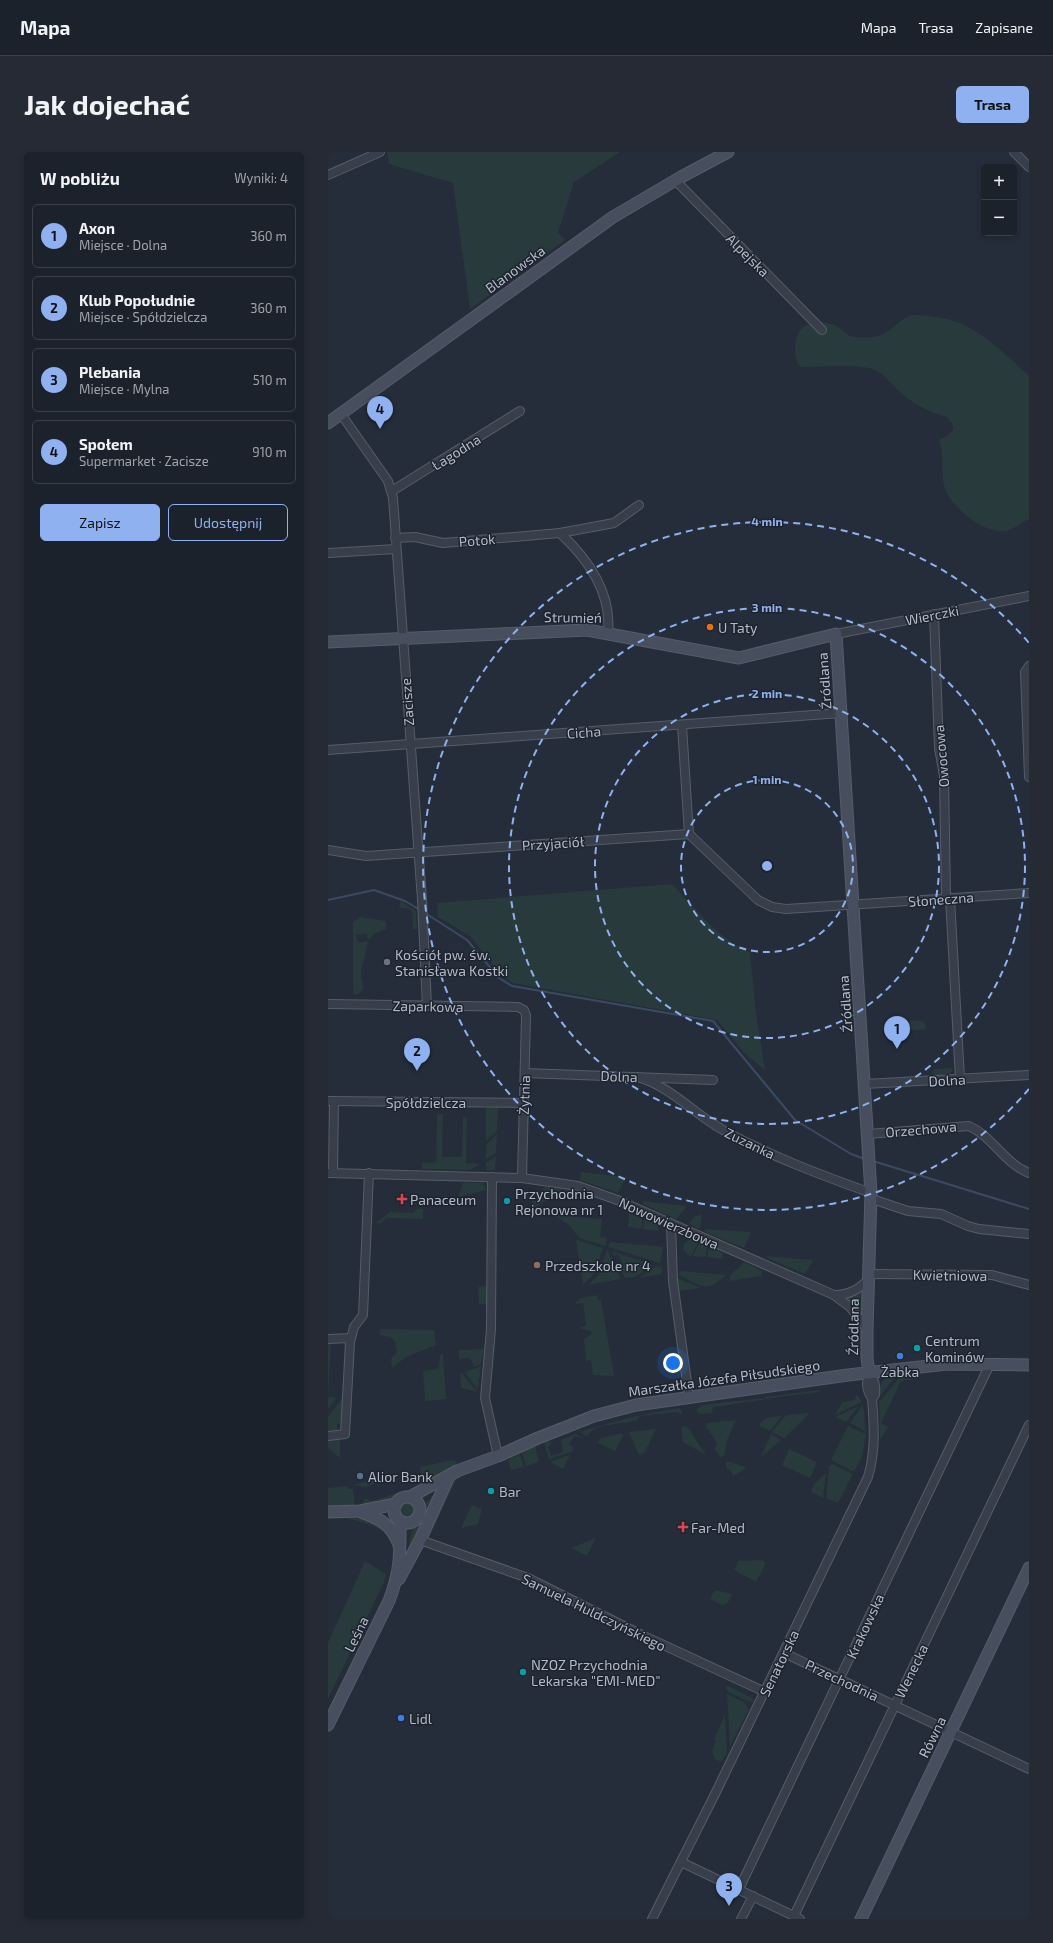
<!DOCTYPE html>
<html lang="pl">
<head>
<meta charset="utf-8">
<style>
  body { margin:0; font-family:"Exo 2",sans-serif; background:#252a34; color:#f1f3f6 }
  .controls { position:absolute; right:12px; top:12px; display:grid; overflow:hidden; border-radius:6px; box-shadow:0 2px 6px #0003 }
  .controls button { width:36px; height:36px; display:grid; place-items:center; padding:0; border:0; border-bottom:1px solid #3a3f48; background:#1c222c; color:#f1f3f6; font:20px sans-serif }
  .you { position:absolute; left:345px; top:1211px; width:14px; height:14px; margin:-10px; border:3px solid #fff; border-radius:50%; background:#1a73e8; box-shadow:0 0 0 6px #1a73e833 }
  .badge { display:grid; place-items:center; width:26px; height:26px; border-radius:50%; background:#8fb1f0; color:#111; font-size:13px; font-weight:700 }
  .pin { position:absolute; translate:-50% -33px; filter:drop-shadow(0 1px 2px #0008) }
  .pin::after { content:''; position:absolute; top:21px; width:14px; height:12px; background:inherit; clip-path:polygon(0 0,100% 0,50% 100%) }
  .list { margin:0; padding:0; list-style:none }
  h2 { display:flex; justify-content:space-between; align-items:center; height:52px; margin:0; padding:0 16px; font-size:17px }
  h2 small { font-size:13px; font-weight:400; color:#a0a4a9 }
  .list li { display:grid; grid-template-columns:26px 1fr auto; gap:12px; align-items:center; box-sizing:border-box; height:64px; margin:0 8px 8px; padding:0 8px; border:1px solid #3a3f48; border-radius:6px }
  .list b { display:block; font-size:15px; white-space:nowrap }
  .list p { margin:0; font-size:13px; white-space:nowrap; color:#a0a4a9 }
  .list em { font-size:13px; font-style:normal; color:#a0a4a9 }
  .actions { display:flex; gap:8px; padding:12px 16px }
  .actions a { flex:1; padding:9px 0; border:1px solid #8fb1f0; border-radius:6px; text-align:center; font-size:14px; color:#8fb1f0 }
  .actions .main { background:#8fb1f0; color:#111 }
  .map { position:relative; flex:none; width:701px; height:1767px; overflow:hidden; border-radius:6px }
  header { display:flex; align-items:center; gap:24px; box-sizing:border-box; height:56px; padding:0 20px; background:#1c222c; border-bottom:1px solid #3a3f48 }
  header strong { font-size:19px }
  nav { display:flex; gap:22px; margin-inline-start:auto; font-size:14px }
  .intro { display:flex; align-items:center; justify-content:space-between; box-sizing:border-box; height:96px; padding:0 24px }
  h1 { margin:0; font-size:28px }
  .button { padding:10px 18px; border-radius:6px; background:#8fb1f0; color:#111; font-size:14px; font-weight:700 }
  main { display:flex; gap:24px; padding:0 24px }
  aside { flex:1; background:#1c222c; border-radius:6px; box-shadow:0 2px 6px #0003 }
  .map>svg:first-child { display:block }
</style>
</head>
<body>
<header>
<strong>Mapa</strong>
<nav><a>Mapa</a><a>Trasa</a><a>Zapisane</a></nav>
</header>
<div class="intro"><h1>Jak dojechać</h1><a class="button">Trasa</a></div>
<main>
<aside>
<h2>W pobliżu<small>Wyniki: 4</small></h2>
<ul class="list">
<li><span class="badge">1</span><div><b>Axon</b><p>Miejsce · Dolna</p></div><em>360 m</em></li>
<li><span class="badge">2</span><div><b>Klub Popołudnie</b><p>Miejsce · Spółdzielcza</p></div><em>360 m</em></li>
<li><span class="badge">3</span><div><b>Plebania</b><p>Miejsce · Mylna</p></div><em>510 m</em></li>
<li><span class="badge">4</span><div><b>Społem</b><p>Supermarket · Zacisze</p></div><em>910 m</em></li>
</ul>
<div class="actions"><a class="main">Zapisz</a><a>Udostępnij</a></div>
</aside>
<div class="map">
<svg width="701" height="1767" viewBox="0 0 701 1767">
  <rect width="100%" height="100%" fill="#252d3a"/>
  <g fill="#283a3c">
    <polygon points="59,0 292,0 246,30 230,81 237,88 142,157 125,31 61,12"/>
    <polygon points="256,78 257,79 142,163 139,163"/>
    <path d="M583 163C599 163 614 165 629 170 654 179 682 206 701 224V367C693 370 684 379 676 379 654 381 622 355 616 333 612 318 617 306 611 288L619 284 625 278V273L619 265C603 261 588 253 575 243 567 236 560 226 551 220 536 210 491 216 472 215 466 206 466 195 469 185 473 168 497 167 510 175 514 177 518 182 522 184 530 186 542 186 550 184 564 180 571 167 583 163Z"/>
    <path d="M344 732C365 754 393 790 422 800L428 861 437 918 418 903 389 868 185 831 174 824 142 784 110 765 109 751Z"/>
    <polygon points="73,749 88,759 89,777 85,777 84,759 79,756 71,756"/>
    <polygon points="32,765 58,769 58,777 46,782 42,787 39,786 39,782 28,783 29,788 32,791 38,789 40,790 33,819 35,836 32,841 27,843 25,839 25,770"/>
    <path d="M584 868 595 869 598 874 597 877C592 878 584 879 580 876V871Z"/>
    <polygon points="625,916 623,921 606,924 604,921 606,917"/>
    <polygon points="158,956 170,956 169,979 158,989"/>
    <polygon points="109,962 115,962 114,1005 134,1005 135,965 139,965 138,1011 152,1012 142,1018 94,1017 94,1011 108,1010"/>
    <polygon points="169,982 168,1001 158,1007 158,993"/>
    <polygon points="168,1004 167,1018 159,1019 158,1011"/>
    <polygon points="253,1020 298,1025 290,1041 252,1028"/>
    <polygon points="135,1031 155,1031 158,1038 130,1045"/>
    <polygon points="216,1035 234,1037 233,1045 211,1042"/>
    <polygon points="237,1037 250,1040 250,1047 236,1045"/>
    <polygon points="209,1044 221,1046 203,1059 198,1059 200,1056 204,1056 204,1050"/>
    <polygon points="315,1049 359,1054 348,1067 315,1052"/>
    <polygon points="89,1057 95,1057 95,1067 58,1066 53,1071 48,1071 62,1060 85,1061"/>
    <polygon points="301,1061 314,1066 314,1077 300,1075"/>
    <polygon points="226,1063 274,1067 272,1085 279,1086 277,1094 251,1086 242,1074"/>
    <polygon points="374,1063 372,1077 361,1072 367,1064"/>
    <polygon points="316,1067 330,1073 330,1079 315,1077"/>
    <polygon points="378,1077 423,1080 416,1096 377,1080"/>
    <polygon points="362,1087 370,1091 363,1104 360,1103 355,1097 356,1092"/>
    <polygon points="248,1088 275,1096 267,1121 255,1133"/>
    <polygon points="283,1090 335,1095 332,1111 280,1095"/>
    <polygon points="371,1091 379,1094 378,1105 365,1104"/>
    <polygon points="381,1095 395,1101 394,1107 379,1105"/>
    <polygon points="279,1097 293,1127 260,1133 271,1122"/>
    <polygon points="284,1099 325,1113 307,1125 297,1126 292,1117 296,1115 290,1102 286,1104"/>
    <polygon points="439,1104 485,1108 477,1122 439,1106"/>
    <polygon points="416,1110 434,1119 433,1124 401,1129 402,1124"/>
    <polygon points="328,1114 334,1116 334,1122 311,1126"/>
    <path d="M352 1119 398 1123C378 1142 373 1134 351 1123Z"/>
    <polygon points="349,1126 373,1136 351,1139"/>
    <polygon points="159,1134 159,1152 151,1152 150,1135"/>
    <polygon points="536,1137 536,1163 518,1146"/>
    <polygon points="269,1143 270,1148 273,1148 286,1224 265,1223 263,1208 258,1209 256,1187 264,1182 263,1179 253,1177 252,1175 258,1174 255,1151 248,1152 248,1150 253,1146"/>
    <polygon points="52,1177 106,1178 108,1193 78,1205 64,1216 63,1207 69,1200 67,1189 62,1185 52,1183"/>
    <polygon points="0,1191 3,1191 0,1245 8,1246 0,1257"/>
    <polygon points="156,1197 153,1212 146,1215 142,1206 131,1207 131,1198"/>
    <polygon points="115,1202 118,1247 97,1249 95,1219 109,1217 111,1215 112,1203"/>
    <polygon points="153,1214 150,1235 150,1238 137,1220"/>
    <polygon points="134,1221 149,1240 133,1236 132,1222"/>
    <path d="M569 1222 553 1243H551C552 1231 556 1224 569 1222Z"/>
    <polygon points="592,1222 592,1226 573,1229 553,1271 560,1275 552,1288 551,1248 554,1247 572,1225"/>
    <polygon points="491,1238 492,1240 437,1247 437,1245"/>
    <polygon points="17,1242 15,1271 9,1272 9,1278 0,1279 0,1265"/>
    <polygon points="528,1242 534,1249 533,1250 507,1263 514,1250 527,1248"/>
    <polygon points="435,1246 435,1248 385,1255 384,1261 371,1262 368,1258 374,1253"/>
    <polygon points="535,1252 538,1280 522,1271"/>
    <polygon points="531,1254 518,1270 507,1265"/>
    <path d="M352 1256 354 1261 353 1263 350 1260 312 1264 308 1269 274 1274 265 1278 258 1284 252 1280C285 1269 318 1261 352 1256Z"/>
    <polygon points="482,1261 456,1286 444,1280 458,1263"/>
    <path d="M454 1264 442 1279 431 1274C435 1264 445 1265 454 1264Z"/>
    <polygon points="408,1268 399,1288 396,1304 392,1305 386,1296 390,1293 380,1277 373,1277 379,1276 378,1271"/>
    <polygon points="357,1274 361,1277 378,1303 355,1290 353,1275"/>
    <polygon points="520,1274 538,1282 534,1305 527,1318 524,1319 503,1308"/>
    <polygon points="328,1277 316,1301 311,1303 301,1280"/>
    <polygon points="294,1281 295,1284 287,1299 270,1291 273,1286"/>
    <polygon points="248,1282 256,1287 246,1284 241,1292 246,1295 244,1300 221,1307 216,1290 220,1289 224,1291 220,1294 223,1304 235,1300 233,1288"/>
    <polygon points="443,1282 453,1288 432,1306 443,1283"/>
    <polygon points="10,1287 12,1287 12,1306 0,1296 0,1289"/>
    <polygon points="207,1294 211,1310 198,1314 194,1301"/>
    <polygon points="461,1297 489,1310 482,1326 454,1313"/>
    <polygon points="192,1302 196,1315 183,1318 180,1308"/>
    <polygon points="242,1303 235,1317 222,1310"/>
    <polygon points="124,1308 128,1309 129,1312 102,1331 93,1322 92,1315"/>
    <polygon points="400,1309 417,1315 417,1317 406,1324 398,1314 398,1310"/>
    <polygon points="504,1312 525,1322 510,1351 498,1346 501,1314"/>
    <polygon points="141,1320 128,1328 101,1386 99,1384 123,1330 129,1325"/>
    <polygon points="498,1321 495,1346 483,1340 486,1332"/>
    <polygon points="56,1324 57,1329 37,1335 25,1333"/>
    <polygon points="93,1333 67,1347 35,1353 35,1351 37,1346 44,1349"/>
    <polygon points="19,1334 20,1337 25,1337 27,1355 0,1355 0,1336"/>
    <path d="M112 1335 83 1400 80 1398C81 1392 82 1385 84 1379 89 1370 99 1367 95 1354Z"/>
    <circle cx="79" cy="1358" r="8"/>
    <polygon points="144,1353 154,1357 150,1372 133,1376"/>
    <path d="M20 1365C43 1368 63 1371 66 1398L64 1397C64 1393 63 1389 61 1385 54 1375 26 1367 15 1366Z"/>
    <polygon points="268,1386 259,1404 243,1396"/>
    <polygon points="433,1408 438,1411 428,1430 406,1418 410,1409"/>
    <polygon points="37,1409 58,1422 56,1430 0,1547 0,1491"/>
    <polygon points="387,1438 405,1442 399,1452 394,1453 382,1447"/>
    <polygon points="55,1445 53,1453 0,1562 0,1558"/>
    <polygon points="398,1533 426,1547 425,1550 419,1549 399,1539"/>
    <polygon points="399,1542 417,1551 421,1557 402,1594"/>
    <polygon points="397,1563 399,1601 393,1610 387,1607 384,1600 388,1588 386,1587"/>
  </g>
  <g fill="none" stroke-linecap="round" stroke-linejoin="round">
    <g stroke="#3b4a62" stroke-width="2">
      <polyline points="0,748 46,738 77,749 92,758"/>
      <polyline points="97,761 139,788 171,826 184,834 385,869 467,968 523,1002 537,1007"/>
      <polyline points="545,1009 701,1057"/>
    </g>
    <g stroke="#565d68" stroke-width="10">
      <g id="street">
        <polyline points="686,0 701,15"/>
        <polyline points="0,23 52,0"/>
        <polyline points="347,28 494,178"/>
        <polyline points="13,262 60,329 65,346 94,748 99,854"/>
        <polyline points="64,339 192,259"/>
        <polyline points="232,381 286,371 311,353"/>
        <path d="M67 386 87 385 115 391 232 381C260 407 284 441 280 481"/>
        <polyline points="0,401 68,397"/>
        <polyline points="606,462 611,596 616,624 618,746"/>
        <polyline points="508,482 701,444"/>
        <polyline points="701,514 697,520 701,625"/>
        <polyline points="354,574 361,682"/>
        <polyline points="0,598 513,561"/>
        <polyline points="0,698 38,704 361,682 430,748 444,755 458,757 701,741"/>
        <polyline points="622,746 632,927"/>
        <polyline points="0,852 190,855 196,858 198,863 194,1026"/>
        <polyline points="197,921 385,928"/>
        <path d="M310 925C343 935 365 961 395 978 442 1004 493 1023 543 1041"/>
        <polyline points="537,932 701,923"/>
        <polyline points="0,949 196,951"/>
        <path d="M540 982 641 974C664 984 676 1011 701 1021"/>
        <polyline points="0,1021 194,1026 250,1034 292,1049 506,1143 522,1155 539,1177"/>
        <polyline points="5,1021 6,949"/>
        <polyline points="164,1025 163,1177 157,1246 170,1304"/>
        <polyline points="544,1047 580,1059 613,1062 640,1074 651,1077 701,1082"/>
        <polyline points="343,1073 345,1129 361,1245"/>
        <polyline points="541,1122 664,1123 701,1133"/>
        <path d="M506 1143C521 1143 530 1138 541 1127"/>
        <polyline points="0,1187 23,1186"/>
        <path d="M541 1221C547 1228 548 1234 547 1243L544 1246"/>
        <polyline points="0,1284 17,1282 22,1190 26,1175 35,1163 41,1021"/>
        <polyline points="92,1388 200,1426 316,1484 437,1540"/>
        <polyline points="456,1501 701,1617"/>
        <polyline points="353,1710 472,1767"/>
        <polyline points="411,1737 662,1212"/>
        <polyline points="466,1764 701,1273"/>
        <path d="M324 1767 388 1640 540 1325C548 1298 546 1273 544 1246 538 1239 538 1229 541 1221"/>
        <polyline points="413,1767 425,1744"/>
      </g>
    </g>
    <g stroke="#565d68" stroke-width="13">
      <g id="secondary">
        <polyline points="0,271 285,65 353,25 400,0"/>
        <polyline points="0,490 259,478 411,506 508,482 543,1041 539,1178 539,1206 541,1221"/>
        <polyline points="82,1345 129,1319 170,1304 210,1286 266,1264 308,1253 520,1223 619,1212 701,1213"/>
        <circle cx="79" cy="1358" r="13"/>
        <polyline points="0,1360 32,1359 68,1352"/>
        <path d="M33 1360C53 1367 62 1372 71 1392"/>
        <polyline points="71,1427 92,1388 121,1324"/>
        <path d="M0 1573 61 1449C73 1417 72 1402 72 1369"/>
        <polyline points="533,1767 701,1416"/>
      </g>
    </g>
    <use href="#street" stroke="#383f4b" stroke-width="8"/>
    <use href="#secondary" stroke="#474e5d" stroke-width="11"/>
  </g>
  <g fill="none" stroke="#8fb1f0" stroke-width="2" stroke-dasharray="7 5">
    <circle cx="439" cy="714" r="86"/>
    <circle cx="439" cy="714" r="172"/>
    <circle cx="439" cy="714" r="258"/>
    <path d="M701 937A344 344 0 1 1 701 491"/>
  </g>
  <circle fill="#e8710a" stroke="#1d242f" stroke-width="1.5" cx="382" cy="475" r="4"/>
  <circle fill="#6b7280" stroke="#1d242f" stroke-width="1.5" cx="59" cy="810" r="4"/>
  <g fill="#e0444e" stroke="#1d242f" stroke-width="1.5">
    <path d="M72 1041h4v4h4v4h-4v4h-4v-4h-4v-4h4z"/>
    <path d="M353 1369h4v4h4v4h-4v4h-4v-4h-4v-4h4z"/>
  </g>
  <g fill="#0f9aa8" stroke="#1d242f" stroke-width="1.5">
    <circle cx="179" cy="1049" r="4"/>
    <circle cx="589" cy="1196" r="4"/>
    <circle cx="163" cy="1339" r="4"/>
    <circle cx="195" cy="1520" r="4"/>
  </g>
  <circle fill="#8d6e63" stroke="#1d242f" stroke-width="1.5" cx="209" cy="1113" r="4"/>
  <g fill="#3f7fe0" stroke="#1d242f" stroke-width="1.5">
    <circle cx="572" cy="1204" r="4"/>
    <circle cx="73" cy="1566" r="4"/>
  </g>
  <circle fill="#5c6f8a" stroke="#1d242f" stroke-width="1.5" cx="32" cy="1324" r="4"/>
  <g text-anchor="middle" dominant-baseline="central" stroke-width="3" stroke-linejoin="round" paint-order="stroke">
    <g font-size="14" fill="#b4bac6" stroke="#1d242f">
      <text transform="translate(420 103) rotate(45)">Alpejska</text>
      <text transform="translate(187 117) rotate(-36)">Blanowska</text>
      <text transform="translate(128 300) rotate(-32)">Łagodna</text>
      <text transform="translate(149 388) rotate(-5)">Potok</text>
      <text transform="translate(604 463) rotate(-11)">Wierczki</text>
      <text transform="translate(245 465) rotate(1)">Strumień</text>
      <text transform="translate(496 529) rotate(-94)">Źródlana</text>
      <text transform="translate(79 550) rotate(-94)">Zacisze</text>
      <text transform="translate(256 580) rotate(-4)">Cicha</text>
      <text transform="translate(613 604) rotate(-95)">Owocowa</text>
      <text transform="translate(225 691) rotate(-4)">Przyjaciół</text>
      <text transform="translate(613 747) rotate(-4)">Słoneczna</text>
      <text transform="translate(517 852) rotate(-94)">Źródlana</text>
      <text transform="translate(100 854) rotate(1)">Zaparkowa</text>
      <text transform="translate(291 924) rotate(2)">Dolna</text>
      <text transform="translate(619 928) rotate(-3)">Dolna</text>
      <text transform="translate(196 943) rotate(-88)">Żytnia</text>
      <text x="98" y="950">Spółdzielcza</text>
      <text transform="translate(593 977) rotate(-5)">Orzechowa</text>
      <text transform="translate(422 991) rotate(26)">Zuzanka</text>
      <text transform="translate(341 1071) rotate(24)">Nowowierzbowa</text>
      <text transform="translate(622 1123) rotate(1)">Kwietniowa</text>
      <text transform="translate(525 1175) rotate(-89)">Źródlana</text>
      <text transform="translate(396 1226) rotate(-8)">Marszałka Józefa Piłsudskiego</text>
      <text transform="translate(266 1460) rotate(26)">Samuela Huldczyńskiego</text>
      <text transform="translate(537 1474) rotate(-65)">Krakowska</text>
      <text transform="translate(28 1482) rotate(-64)">Leśna</text>
      <text transform="translate(451 1511) rotate(-64)">Senatorska</text>
      <text transform="translate(583 1519) rotate(-64)">Wenecka</text>
      <text transform="translate(514 1528) rotate(25)">Przechodnia</text>
      <text transform="translate(604 1585) rotate(-64)">Równa</text>
    </g>
    <g font-size="14" fill="#b4bac6" stroke="#1d242f" text-anchor="start">
      <text x="390" y="475">U Taty</text>
      <text x="67" y="802">Kościół pw. św.<tspan x="67" dy="16">Stanisława Kostki</tspan></text>
      <text x="187" y="1041">Przychodnia<tspan x="187" dy="16">Rejonowa nr 1</tspan></text>
      <text x="82" y="1047">Panaceum</text>
      <text x="217" y="1113">Przedszkole nr 4</text>
      <text x="597" y="1188">Centrum<tspan x="597" dy="16">Kominów</tspan></text>
      <text x="572" y="1219" text-anchor="middle">Żabka</text>
      <text x="40" y="1324">Alior Bank</text>
      <text x="171" y="1339">Bar</text>
      <text x="363" y="1375">Far-Med</text>
      <text x="203" y="1512">NZOZ Przychodnia<tspan x="203" dy="16">Lekarska "EMI-MED"</tspan></text>
      <text x="81" y="1566">Lidl</text>
    </g>
  </g>
  <circle cx="439" cy="714" r="6" fill="#8fb1f0" stroke="#1d242f" stroke-width="2"/>
  <g font-size="12" text-anchor="middle" font-weight="bold" fill="#8fb1f0" stroke="#1d242f" stroke-width="3" stroke-linejoin="round" paint-order="stroke">
    <text x="439" y="374">4 min</text>
    <text x="439" y="460">3 min</text>
    <text x="439" y="546">2 min</text>
    <text x="439" y="632">1 min</text>
  </g>
</svg>
<div class="controls">
<button>+</button>
<button>−</button>
</div>
<div class="you"></div>
<div class="pin badge" style="left:569px;top:897px">1</div>
<div class="pin badge" style="left:89px;top:919px">2</div>
<div class="pin badge" style="left:401px;top:1754px">3</div>
<div class="pin badge" style="left:52px;top:277px">4</div>
</div>
</main>
</body>
</html>
